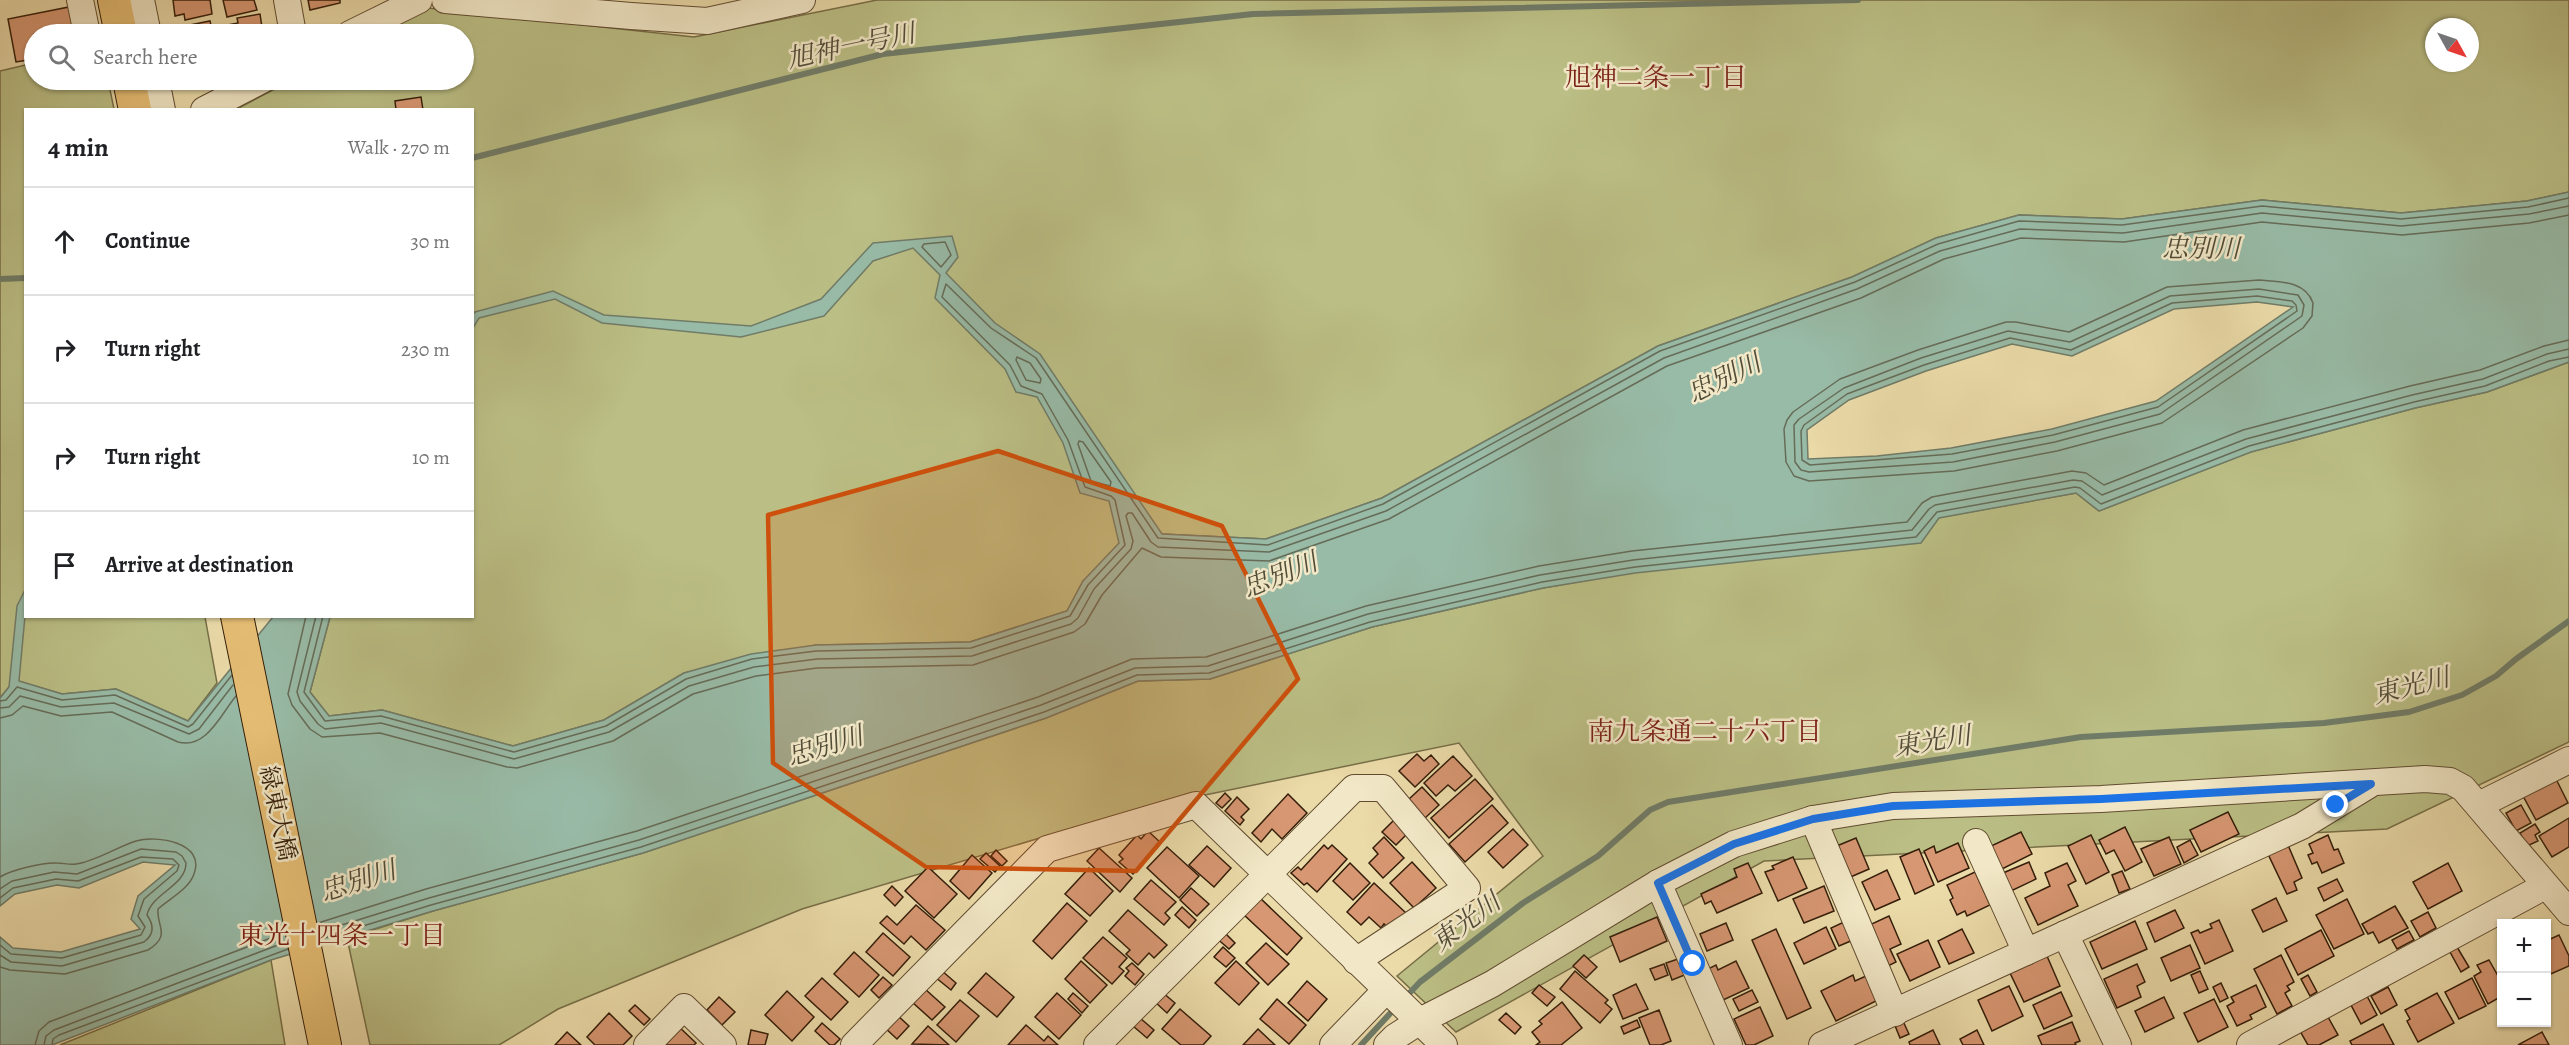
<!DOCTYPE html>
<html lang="en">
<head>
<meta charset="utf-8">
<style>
  body { margin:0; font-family:Alegreya,"Noto Serif JP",serif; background:#f2f2f2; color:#202124 }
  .controls { position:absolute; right:18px; bottom:18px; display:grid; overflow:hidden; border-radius:0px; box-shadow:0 2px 4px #0004 }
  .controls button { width:54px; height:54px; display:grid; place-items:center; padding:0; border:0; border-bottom:2px solid #e0e0e0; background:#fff; color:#202124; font:30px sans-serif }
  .compass { position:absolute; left:2425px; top:18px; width:54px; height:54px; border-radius:50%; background:#fff; box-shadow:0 2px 4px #0004; rotate:130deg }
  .stop { position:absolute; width:18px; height:18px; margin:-14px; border:4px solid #1a73e8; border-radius:50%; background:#fff }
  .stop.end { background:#1a73e8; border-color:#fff; box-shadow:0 2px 6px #0008 }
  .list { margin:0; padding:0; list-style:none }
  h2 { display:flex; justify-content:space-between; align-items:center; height:78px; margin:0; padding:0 24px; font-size:26px }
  h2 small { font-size:20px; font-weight:400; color:#757577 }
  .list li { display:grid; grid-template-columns:39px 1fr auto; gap:18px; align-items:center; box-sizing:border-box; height:108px; padding:0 24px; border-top:2px solid #e0e0e0 }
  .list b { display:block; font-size:22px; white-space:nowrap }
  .list em { font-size:20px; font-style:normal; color:#757577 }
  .icon { flex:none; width:33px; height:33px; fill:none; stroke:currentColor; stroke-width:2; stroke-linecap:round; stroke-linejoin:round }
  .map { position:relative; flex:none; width:2569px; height:1045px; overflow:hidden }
  .search { position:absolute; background:#fff; box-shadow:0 2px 4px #0004; left:24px; top:24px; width:450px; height:66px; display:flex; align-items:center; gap:15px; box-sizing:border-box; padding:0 21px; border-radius:33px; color:#757577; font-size:22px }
  .panel { position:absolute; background:#fff; box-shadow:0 2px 4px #0004; left:24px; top:108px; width:450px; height:510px; border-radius:0px }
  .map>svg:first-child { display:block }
</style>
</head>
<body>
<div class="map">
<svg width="2569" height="1045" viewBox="0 0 2569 1045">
  <rect width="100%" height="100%" fill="#ebdba9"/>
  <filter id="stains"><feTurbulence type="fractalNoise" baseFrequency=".00333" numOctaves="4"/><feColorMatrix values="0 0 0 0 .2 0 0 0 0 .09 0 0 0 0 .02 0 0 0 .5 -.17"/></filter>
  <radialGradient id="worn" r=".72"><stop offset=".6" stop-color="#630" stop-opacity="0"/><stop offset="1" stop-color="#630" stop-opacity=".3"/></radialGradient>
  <g fill="#bbbf85" stroke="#776e47" stroke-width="1.5" fill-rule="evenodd">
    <path d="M877 0H2569V192L2527 201 2401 213 2262 200 2122 219 2019 215 1936 238 1852 277 1658 346 1382 498 1266 539 1162 534 1083 581 1067 611 970 642 816 645 684 673 604 720 513 746 382 710 329 716 310 692 330 617 472 616V110H235L292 80H464V34H377L428 8 694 37ZM2434 27H2470V63H2434Z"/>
    <polygon points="34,63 34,80 108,80 114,109 26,110 26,616 205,617 217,683 188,721 116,689 62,694 18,681 9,687 0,698 0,71"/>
    <polygon points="2569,362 2569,742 2387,829 1764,861 1456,1032 1397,976 1543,856 1459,743 1205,795 1050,835 802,909 558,1009 499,1045 370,1045 347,938 433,911 643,853 1046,718 1138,681 1210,679 1372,627 1543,588 2076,493 2099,511 2250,452 2415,408 2487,392"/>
    <polygon points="271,960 285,1045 60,1045"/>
  </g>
  <path fill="#98bba7" stroke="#707c68" stroke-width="1.5" fill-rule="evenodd" d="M2569 192V362L2487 392 2415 408 2251 452 2099 511 2076 493 1939 518 1921 543 1635 573 1543 588 1372 627 1210 679 1138 681 1046 718 643 853 433 911 271 960 52 1045H0V937L13 948 61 952 140 929 131 919 138 896 175 865 143 862 79 888 57 885 15 894 0 906V698L9 687 17 606 25 590V616L19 681 62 694 116 689 188 721 273 617H330L310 692 329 716 382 710 513 746 604 720 684 673 751 654 816 645 970 642 1067 611 1083 581 1119 543 1109 501 1080 493 1063 443 1037 397 1016 392 1005 369 935 298 940 275 913 248 873 261 824 316 741 337 602 323 555 299 479 318 473 328V314L475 312 553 291 604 315 751 326 821 299 873 243 952 236 958 257 946 273 995 323 1040 354 1162 534 1266 539 1382 498 1658 346 1852 277 1936 238 2019 215 2122 219 2262 200 2401 213 2527 201ZM2257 302 2293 307 2156 401 2052 429 1951 448 1877 456 1808 459 1807 430 1849 400 1926 371 2012 344 2072 356 2174 309Z"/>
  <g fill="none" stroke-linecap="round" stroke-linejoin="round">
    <g stroke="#666c58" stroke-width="1.5">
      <polygon points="945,242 951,255 941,267 922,247 924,244"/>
      <path d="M2259 280C2279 282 2305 280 2313 303L2312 316 2303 328 2162 423 2057 451 1954 471 1809 481 1794 476 1786 462 1784 429 1787 420 1793 412 1840 379 1918 350 2006 322H2016L2069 332 2167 287Z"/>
      <polygon points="2259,289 2298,295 2304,305 2302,316 2160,414 2055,442 1953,462 1809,472 1801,470 1795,462 1794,425 1799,419 1844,388 1921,358 2008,331 2070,342 2170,296"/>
      <polygon points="2257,296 2292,301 2296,305 2297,311 2158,407 2053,435 1952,454 1810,465 1802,460 1801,431 1804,425 1847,394 1924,365 2010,338 2071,350 2172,303"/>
      <polygon points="1017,357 1030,363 1041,379 1040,383 1026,380 1016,360"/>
      <polygon points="1079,441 1083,442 1111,482 1110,486 1091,481 1078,444"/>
      <polyline points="306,616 288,694 292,705 310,729 322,737 380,733 507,767 517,768 613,741 693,694 756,676 817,668 973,665 1074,632 1085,624 1102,595 1142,548 1161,557 1269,561 1389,519 1667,366 1861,298 1944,259 2021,238 2124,242 2262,222 2402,235 2529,223 2569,215"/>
      <polyline points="316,616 297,692 300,701 318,724 325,729 381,723 514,759 609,732 689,686 754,667 817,659 972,656 1071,624 1078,618 1094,589 1131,549 1133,541 1126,516 1128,513 1132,513 1151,542 1158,547 1269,552 1386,511 1664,358 1857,289 1940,251 2020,229 2123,233 2262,213 2401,226 2529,214 2569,206"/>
      <polyline points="323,616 304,692 325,721 381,716 514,752 606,726 686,679 752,659 816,651 971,648 1070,616 1088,585 1125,545 1115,500 1111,496 1085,487 1068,440 1042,394 1021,386 1010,365 942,297 946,284 991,328 1036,358 1158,538 1268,545 1383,504 1660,351 1855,282 1938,244 2019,221 2122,225 2262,206 2401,219 2528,207 2569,198"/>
      <polyline points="0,701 6,700 17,687 62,700 115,695 188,727 193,724 232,675"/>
      <polyline points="0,708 9,707 20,696 61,707 114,703 189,734 199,729 233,685"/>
      <path d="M0 718 12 715 23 706 61 716 112 712 178 742C206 750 221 714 236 696"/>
      <path d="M0 877C11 870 44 862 57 863 63 863 70 865 76 864 94 862 117 847 136 841 156 835 206 842 194 874 189 889 169 899 158 909 156 926 172 935 148 950L65 974 10 970 0 967"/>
      <path d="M0 889 12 881 54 872 77 874 141 849 176 852 182 856 186 863C186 886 152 893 147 915 154 925 155 934 144 942L62 966 11 962 0 955"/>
      <polyline points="0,898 13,888 56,879 78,881 141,857 173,859 179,865 177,871 144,899 138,916 145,927 141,935 62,958 11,954 0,945"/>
      <polyline points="318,923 426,889 637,831 1038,697 1132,659 1206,657 1366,606 1539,566 1632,551 1907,522 1922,503 1932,497 2072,471 2086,473 2104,485 2243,430 2410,386 2480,370 2544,346 2569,340"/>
      <polyline points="319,932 429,898 639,840 1041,705 1135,668 1208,666 1368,614 1540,575 1633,560 1912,530 1929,509 1935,505 2073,480 2082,481 2102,495 2246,439 2412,395 2483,379 2547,354 2569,349"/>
      <polyline points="321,939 431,905 641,847 1044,712 1137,675 1209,673 1370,622 1542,582 1635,567 1916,537 1937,512 2075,487 2080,488 2101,504 2249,446 2414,402 2485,386 2549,361 2569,357"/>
      <polyline points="35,1045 39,1031 49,1022 284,933"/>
      <polyline points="44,1045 46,1036 54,1030 286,942"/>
      <polyline points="52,1045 53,1039 59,1035 288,949"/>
    </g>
    <g stroke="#707c68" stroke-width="6">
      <polyline points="472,158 883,54 1253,14 1858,0"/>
      <polyline points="0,279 26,278"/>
      <polyline points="1404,999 1420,982 1523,903 1598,856 1650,810 1668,802 2081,737 2324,723 2409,712 2462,695 2496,676 2516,659 2569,621"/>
      <polyline points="1361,1045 1397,1006"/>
    </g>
  </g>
  <g fill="#d79772" stroke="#331d09" stroke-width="1.5">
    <polygon points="173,0 210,0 212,14 185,20 184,14 175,16"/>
    <polygon points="223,0 254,0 257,10 227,17"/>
    <polygon points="308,0 340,0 340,3 310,10"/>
    <polygon points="69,7 75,34 34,34 34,59 16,62 8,19"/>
    <polygon points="260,14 263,34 223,34 222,26 238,23 237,18"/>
    <polygon points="210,21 213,34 166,34 165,30"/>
    <polygon points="421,97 423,110 396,110 395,101"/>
    <polygon points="1417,754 1424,761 1431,755 1439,764 1415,787 1399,771"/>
    <polygon points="1453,756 1472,776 1455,791 1448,785 1436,796 1424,783"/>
    <polygon points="2555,777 2568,803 2536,820 2522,794"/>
    <polygon points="1475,779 1493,799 1449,838 1431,818"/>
    <polygon points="1422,787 1439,805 1425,818 1409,799"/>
    <polygon points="1225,793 1231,799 1222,808 1216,803"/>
    <polygon points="1288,794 1307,813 1282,839 1272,829 1261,842 1252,833"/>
    <polygon points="1237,797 1249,809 1241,817 1244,820 1240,825 1225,811"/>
    <polygon points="1492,805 1508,823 1465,862 1449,844"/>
    <polygon points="2521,805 2531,823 2516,831 2506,813"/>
    <polygon points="2228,812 2239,834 2201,852 2190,830"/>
    <polygon points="2569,818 2569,847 2552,857 2539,836"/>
    <polygon points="1394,820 1407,834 1396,845 1382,832"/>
    <polygon points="2535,824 2540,832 2535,835 2538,841 2527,846 2520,833"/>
    <polygon points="2125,827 2142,862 2125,871 2114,850 2106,854 2099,840"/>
    <polygon points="1513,829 1528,845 1503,868 1488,852"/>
    <polygon points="1148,831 1161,843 1133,874 1119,862 1123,859 1119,855 1137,835 1141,839"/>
    <polygon points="2021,832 2032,854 2002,869 1991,846"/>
    <polygon points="2091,835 2109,872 2086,884 2068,846"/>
    <polygon points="2328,835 2334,850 2338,849 2344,863 2322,873 2317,862 2312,864 2308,855 2313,853 2309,844"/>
    <polygon points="1384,837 1404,858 1383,878 1369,863 1378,854 1373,848"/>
    <polygon points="2169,837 2181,864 2154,876 2141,849"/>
    <polygon points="1856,838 1869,869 1846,879 1832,848"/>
    <polygon points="2190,840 2198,855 2184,863 2177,847"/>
    <polygon points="1958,843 1969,868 1938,882 1924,851 1934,846 1936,853"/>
    <polygon points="1324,845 1328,849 1332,845 1347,859 1317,892 1307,883 1304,885 1291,873 1298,867 1301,870"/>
    <polygon points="2288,845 2302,878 2294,882 2297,890 2287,894 2268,854"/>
    <polygon points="1207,846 1231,868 1214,887 1189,865"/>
    <polygon points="1167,847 1199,876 1179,898 1147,868"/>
    <polygon points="1099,848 1132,878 1120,892 1087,861"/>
    <polygon points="1919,849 1934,885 1915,894 1900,857"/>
    <polygon points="996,850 1007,861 1002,866 991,856"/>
    <polygon points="986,853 1000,866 995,872 980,859"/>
    <polygon points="972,855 992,873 969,899 950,881"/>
    <polygon points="1793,857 1807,888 1778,901 1765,872 1774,869 1772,866"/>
    <polygon points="1412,862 1436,888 1414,908 1390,883"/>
    <polygon points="2029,862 2036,879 2011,891 2003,873"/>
    <polygon points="1350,863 1370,883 1353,900 1333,881"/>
    <polygon points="1748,863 1762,893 1717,913 1711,901 1705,904 1701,894 1737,877 1734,869"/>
    <polygon points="2067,863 2076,881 2068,885 2078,906 2038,925 2025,898 2050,886 2045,873"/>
    <polygon points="2448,863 2462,891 2428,909 2413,882"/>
    <polygon points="928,867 957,894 934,918 905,891"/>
    <polygon points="1089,868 1113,891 1090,916 1065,894"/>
    <polygon points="1887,870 1900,899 1875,910 1862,882"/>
    <polygon points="2122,871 2130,889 2119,893 2112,875"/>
    <polygon points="1975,872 1990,905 1967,916 1965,911 1957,915 1950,900 1953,898 1947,885"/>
    <polygon points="2337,879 2343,891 2324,901 2318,888"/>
    <polygon points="1151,880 1176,902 1165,913 1170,918 1164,925 1134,899"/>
    <polygon points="1374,883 1406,913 1390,930 1384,924 1381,928 1369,917 1361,925 1347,912"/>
    <polygon points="892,886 903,897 895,906 884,895"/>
    <polygon points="1824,886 1834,911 1804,923 1793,899"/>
    <polygon points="1191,888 1209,904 1197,916 1180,900"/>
    <polygon points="1259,897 1302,938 1287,955 1243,914"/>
    <polygon points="2276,898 2287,921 2263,932 2252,910"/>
    <polygon points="2347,899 2364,934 2334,949 2316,915"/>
    <polygon points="1067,903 1087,921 1052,959 1033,941"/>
    <polygon points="916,905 945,930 926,950 911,936 904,944 880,923 887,916 897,925"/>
    <polygon points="2395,906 2408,928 2379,943 2373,932 2368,934 2362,924"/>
    <polygon points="1182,907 1196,920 1189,928 1175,915"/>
    <polygon points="1128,910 1167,945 1154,958 1149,953 1138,965 1126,954 1130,950 1109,931"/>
    <polygon points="2175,910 2184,928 2155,942 2147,923"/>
    <polygon points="2428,912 2436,928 2420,937 2411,921"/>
    <polygon points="1889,916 1901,944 1890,949 1896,962 1884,968 1865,927"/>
    <polygon points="1657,917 1667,941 1620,962 1610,937"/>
    <polygon points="2219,920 2233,951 2205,964 2191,933 2198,930 2200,933 2212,928 2210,924"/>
    <polygon points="2135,921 2147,949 2102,969 2090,942"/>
    <polygon points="1844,922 1853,940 1839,946 1831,928"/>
    <polygon points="1726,923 1733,940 1707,951 1700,934"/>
    <polygon points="1826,927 1836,949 1804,964 1794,943"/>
    <polygon points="1221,929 1235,943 1229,949 1214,936"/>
    <polygon points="1776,929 1811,1008 1787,1019 1752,940"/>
    <polygon points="1962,929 1974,953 1949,964 1938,941"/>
    <polygon points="2321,930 2334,956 2298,975 2285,949"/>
    <polygon points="2409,931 2414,940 2397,949 2392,940"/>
    <polygon points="883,933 910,957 893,976 866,952"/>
    <polygon points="2559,935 2569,956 2569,966 2546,976 2546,941"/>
    <polygon points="1103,937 1127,958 1119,967 1124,971 1112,984 1083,958"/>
    <polygon points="1928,940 1940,967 1910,981 1897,954"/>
    <polygon points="1266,943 1289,964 1268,985 1246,963"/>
    <polygon points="2190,945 2200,968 2171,981 2161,958"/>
    <polygon points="1223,947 1235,958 1226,967 1214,957"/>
    <polygon points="2457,947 2469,967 2461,972 2450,952"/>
    <polygon points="854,952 879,975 859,997 834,974"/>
    <polygon points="1584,955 1597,967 1586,978 1573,966"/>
    <polygon points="2281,955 2294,982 2287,986 2290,990 2285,993 2292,1006 2277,1014 2254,969"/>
    <polygon points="2047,956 2060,986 2024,1002 2010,973"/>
    <polygon points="1681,958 1687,974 1672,980 1666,963"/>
    <polygon points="2489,960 2502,983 2502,996 2488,1004 2474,976 2481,972 2477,965"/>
    <polygon points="1081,961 1107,985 1090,1003 1065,979"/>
    <polygon points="1236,961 1259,983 1239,1005 1215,983"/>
    <polygon points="1736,961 1749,988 1721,1001 1706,970 1716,965 1718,970"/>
    <polygon points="1132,963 1144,974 1135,985 1125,976 1129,971 1126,968"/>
    <polygon points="1664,964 1668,975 1655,980 1650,969"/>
    <polygon points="2137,964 2145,982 2137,986 2141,997 2117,1008 2104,979"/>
    <polygon points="941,970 956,983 951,990 935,977"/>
    <polygon points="1575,971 1608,1000 1605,1003 1612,1009 1600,1023 1560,989"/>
    <polygon points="2200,971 2208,989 2199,993 2191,975"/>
    <polygon points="986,973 1014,997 997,1017 968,993"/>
    <polygon points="1853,975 1855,981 1866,976 1878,1000 1836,1021 1821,991"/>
    <polygon points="2308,975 2317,992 2310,996 2301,979"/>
    <polygon points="883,977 892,985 879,998 871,990"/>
    <polygon points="822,978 848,1002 831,1020 805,996"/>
    <polygon points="2472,978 2486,1006 2459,1019 2445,992"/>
    <polygon points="1307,981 1327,999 1308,1021 1288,1003"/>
    <polygon points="2221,983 2228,998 2220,1002 2213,987"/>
    <polygon points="1636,984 1648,1009 1623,1019 1613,995"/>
    <polygon points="1539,985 1555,997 1547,1006 1532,993"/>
    <polygon points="2256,985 2266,1007 2250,1015 2252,1019 2237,1026 2227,1006 2234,1002 2231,997"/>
    <polygon points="2009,986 2023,1016 1992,1031 1978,1000"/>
    <polygon points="2388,987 2397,1005 2381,1014 2371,996"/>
    <polygon points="925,989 945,1007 932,1020 912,1002"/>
    <polygon points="1752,990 1758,1002 1739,1011 1733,999"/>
    <polygon points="787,991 814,1017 792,1041 765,1015"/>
    <polygon points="1162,992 1175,1003 1167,1013 1154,1001"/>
    <polygon points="2061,992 2072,1016 2044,1029 2033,1005"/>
    <polygon points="1057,993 1081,1015 1059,1039 1035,1017"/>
    <polygon points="1073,993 1088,1006 1082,1013 1068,999"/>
    <polygon points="2437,993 2454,1023 2418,1042 2407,1021 2410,1019 2405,1010"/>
    <polygon points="2367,996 2377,1015 2361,1024 2351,1005"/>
    <polygon points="719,997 735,1012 722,1025 707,1010"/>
    <polygon points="2164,997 2174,1018 2145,1032 2135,1011"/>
    <polygon points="1277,999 1306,1025 1289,1044 1260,1019"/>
    <polygon points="2214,999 2228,1027 2198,1042 2184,1013"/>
    <polygon points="960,1000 979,1016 956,1042 937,1025"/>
    <polygon points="1562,1002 1582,1028 1561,1045 1536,1045 1540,1042 1532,1032 1542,1024 1539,1021"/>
    <polygon points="635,1005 650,1019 644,1025 629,1011"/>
    <polygon points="1760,1007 1773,1036 1754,1045 1746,1045 1734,1019"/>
    <polygon points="1180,1009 1211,1036 1203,1045 1181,1045 1162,1029"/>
    <polygon points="1659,1010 1671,1041 1661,1045 1650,1045 1639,1018"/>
    <polygon points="609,1013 632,1036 623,1045 595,1045 587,1037"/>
    <polygon points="1506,1013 1521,1027 1515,1034 1499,1020"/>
    <polygon points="896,1014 909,1026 897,1039 884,1027"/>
    <polygon points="2328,1017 2338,1035 2319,1045 2308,1045 2300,1031"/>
    <polygon points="1140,1018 1154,1030 1147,1038 1133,1026"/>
    <polygon points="1902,1019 1909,1034 1900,1038 1894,1023"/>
    <polygon points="1637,1020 1640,1027 1624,1034 1621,1027"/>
    <polygon points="2072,1022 2080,1041 2075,1043 2076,1045 2042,1045 2038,1036"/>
    <polygon points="822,1023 840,1039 834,1045 830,1045 815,1031"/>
    <polygon points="676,1024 696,1043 694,1045 657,1045"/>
    <polygon points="2383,1024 2394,1045 2352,1045 2350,1041"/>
    <polygon points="1026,1025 1044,1041 1048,1036 1058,1045 1008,1045"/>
    <polygon points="928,1026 949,1045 912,1044"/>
    <polygon points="1258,1029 1275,1045 1243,1045"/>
    <polygon points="751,1030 768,1034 765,1045 748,1045"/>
    <polygon points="1933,1030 1940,1045 1910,1045 1909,1042"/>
    <polygon points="1977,1030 1984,1045 1963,1045 1960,1039"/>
    <polygon points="567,1032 581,1045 555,1045"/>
    <polygon points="2542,1032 2549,1045 2518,1045"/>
  </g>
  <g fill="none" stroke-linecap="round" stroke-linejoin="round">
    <g stroke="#614c31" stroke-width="28">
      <g id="minor">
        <polyline points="80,0 87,34"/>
        <polyline points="141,0 148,34"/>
        <polyline points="287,0 293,34"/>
        <polyline points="445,0 631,16 707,21 802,0"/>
        <polyline points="350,34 419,0"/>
        <polyline points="156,80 162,110"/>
        <polyline points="204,110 262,80"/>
        <polyline points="2479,805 2569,760"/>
        <polyline points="1813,819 1895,1013"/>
        <polyline points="1976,842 2026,952"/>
        <polyline points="1658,883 1729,1045"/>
        <polyline points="2065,934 2118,1045"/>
        <polyline points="647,1045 684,1007 723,1045"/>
        <polyline points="854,1045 1047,849 1196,805 1444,1045"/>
        <polyline points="1097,1045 1354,788 1383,788 1467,888 1356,961"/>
        <polyline points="1333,1045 1386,990"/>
        <polyline points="1387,1045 1395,1037 1420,1021 1492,984 1658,883 1734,844 1813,819 1893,806 2101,799 2425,779 2450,781 2463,788 2569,912"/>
        <polyline points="1822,1045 2302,826 2369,785"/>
        <polyline points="2250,1045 2545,886"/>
      </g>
    </g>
    <g stroke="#331d09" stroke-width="34">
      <g id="major">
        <polyline points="114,0 121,34"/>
        <polyline points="129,80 135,110"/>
        <polyline points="237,616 325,1045"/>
      </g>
    </g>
    <use href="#minor" stroke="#f2e8c7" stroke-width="26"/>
    <use href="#major" stroke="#e6be74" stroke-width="32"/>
  </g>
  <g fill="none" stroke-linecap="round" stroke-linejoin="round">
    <polyline stroke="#1a73e8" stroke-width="8" points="1693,964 1658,883 1734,844 1813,819 1893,806 2101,799 2371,784 2336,805"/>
  </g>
  <path fill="#cd500c" fill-opacity="0.2" stroke="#cd500c" stroke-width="4.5" stroke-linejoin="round" d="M998 451 1222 526 1298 679 1136 871 926 867 773 763 768 515Z"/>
  <g text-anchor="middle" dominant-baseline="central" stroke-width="5" stroke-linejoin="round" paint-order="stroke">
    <g font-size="24" fill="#331d09" stroke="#f2e8c7">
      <text transform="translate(278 813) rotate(78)">緑東大橋</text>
    </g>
    <g font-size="26" font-style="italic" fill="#514c38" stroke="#f2e8c7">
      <text transform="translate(851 46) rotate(-12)">旭神一号川</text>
      <text x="2201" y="248">忠別川</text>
      <text transform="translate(1724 378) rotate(-26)">忠別川</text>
      <text transform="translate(1280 575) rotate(-22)">忠別川</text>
      <text transform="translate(2411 686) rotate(-14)">東光川</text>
      <text transform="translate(1932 741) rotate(-9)">東光川</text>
      <text transform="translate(825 746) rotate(-17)">忠別川</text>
      <text transform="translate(358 881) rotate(-18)">忠別川</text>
      <text transform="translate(1466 922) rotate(-37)">東光川</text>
    </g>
    <g font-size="26" fill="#7a1f14" stroke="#f2e8c7">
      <text x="1656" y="77">旭神二条一丁目</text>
      <text x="1705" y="731">南九条通二十六丁目</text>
      <text x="342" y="935">東光十四条一丁目</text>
    </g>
  </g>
  <rect width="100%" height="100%" filter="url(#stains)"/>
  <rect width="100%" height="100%" fill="url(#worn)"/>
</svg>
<div class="controls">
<button>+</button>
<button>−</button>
</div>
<svg class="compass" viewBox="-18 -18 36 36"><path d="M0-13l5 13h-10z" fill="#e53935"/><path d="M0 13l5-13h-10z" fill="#757577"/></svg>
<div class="stop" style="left:1693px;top:964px"></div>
<div class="stop end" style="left:2336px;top:805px"></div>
<div class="search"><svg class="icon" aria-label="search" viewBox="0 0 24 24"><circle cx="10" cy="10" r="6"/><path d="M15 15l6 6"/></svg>Search here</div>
<section class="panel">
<h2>4 min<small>Walk · 270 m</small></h2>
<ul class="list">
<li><svg class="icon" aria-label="ahead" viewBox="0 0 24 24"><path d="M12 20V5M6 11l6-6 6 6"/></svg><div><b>Continue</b></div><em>30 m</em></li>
<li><svg class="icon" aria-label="right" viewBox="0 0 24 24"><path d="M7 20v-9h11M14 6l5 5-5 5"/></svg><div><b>Turn right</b></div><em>230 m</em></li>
<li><svg class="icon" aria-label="right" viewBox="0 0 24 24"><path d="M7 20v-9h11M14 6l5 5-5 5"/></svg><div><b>Turn right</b></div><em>10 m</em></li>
<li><svg class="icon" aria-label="arrive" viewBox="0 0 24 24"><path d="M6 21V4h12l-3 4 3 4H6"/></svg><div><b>Arrive at destination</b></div></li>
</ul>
</section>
</div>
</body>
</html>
